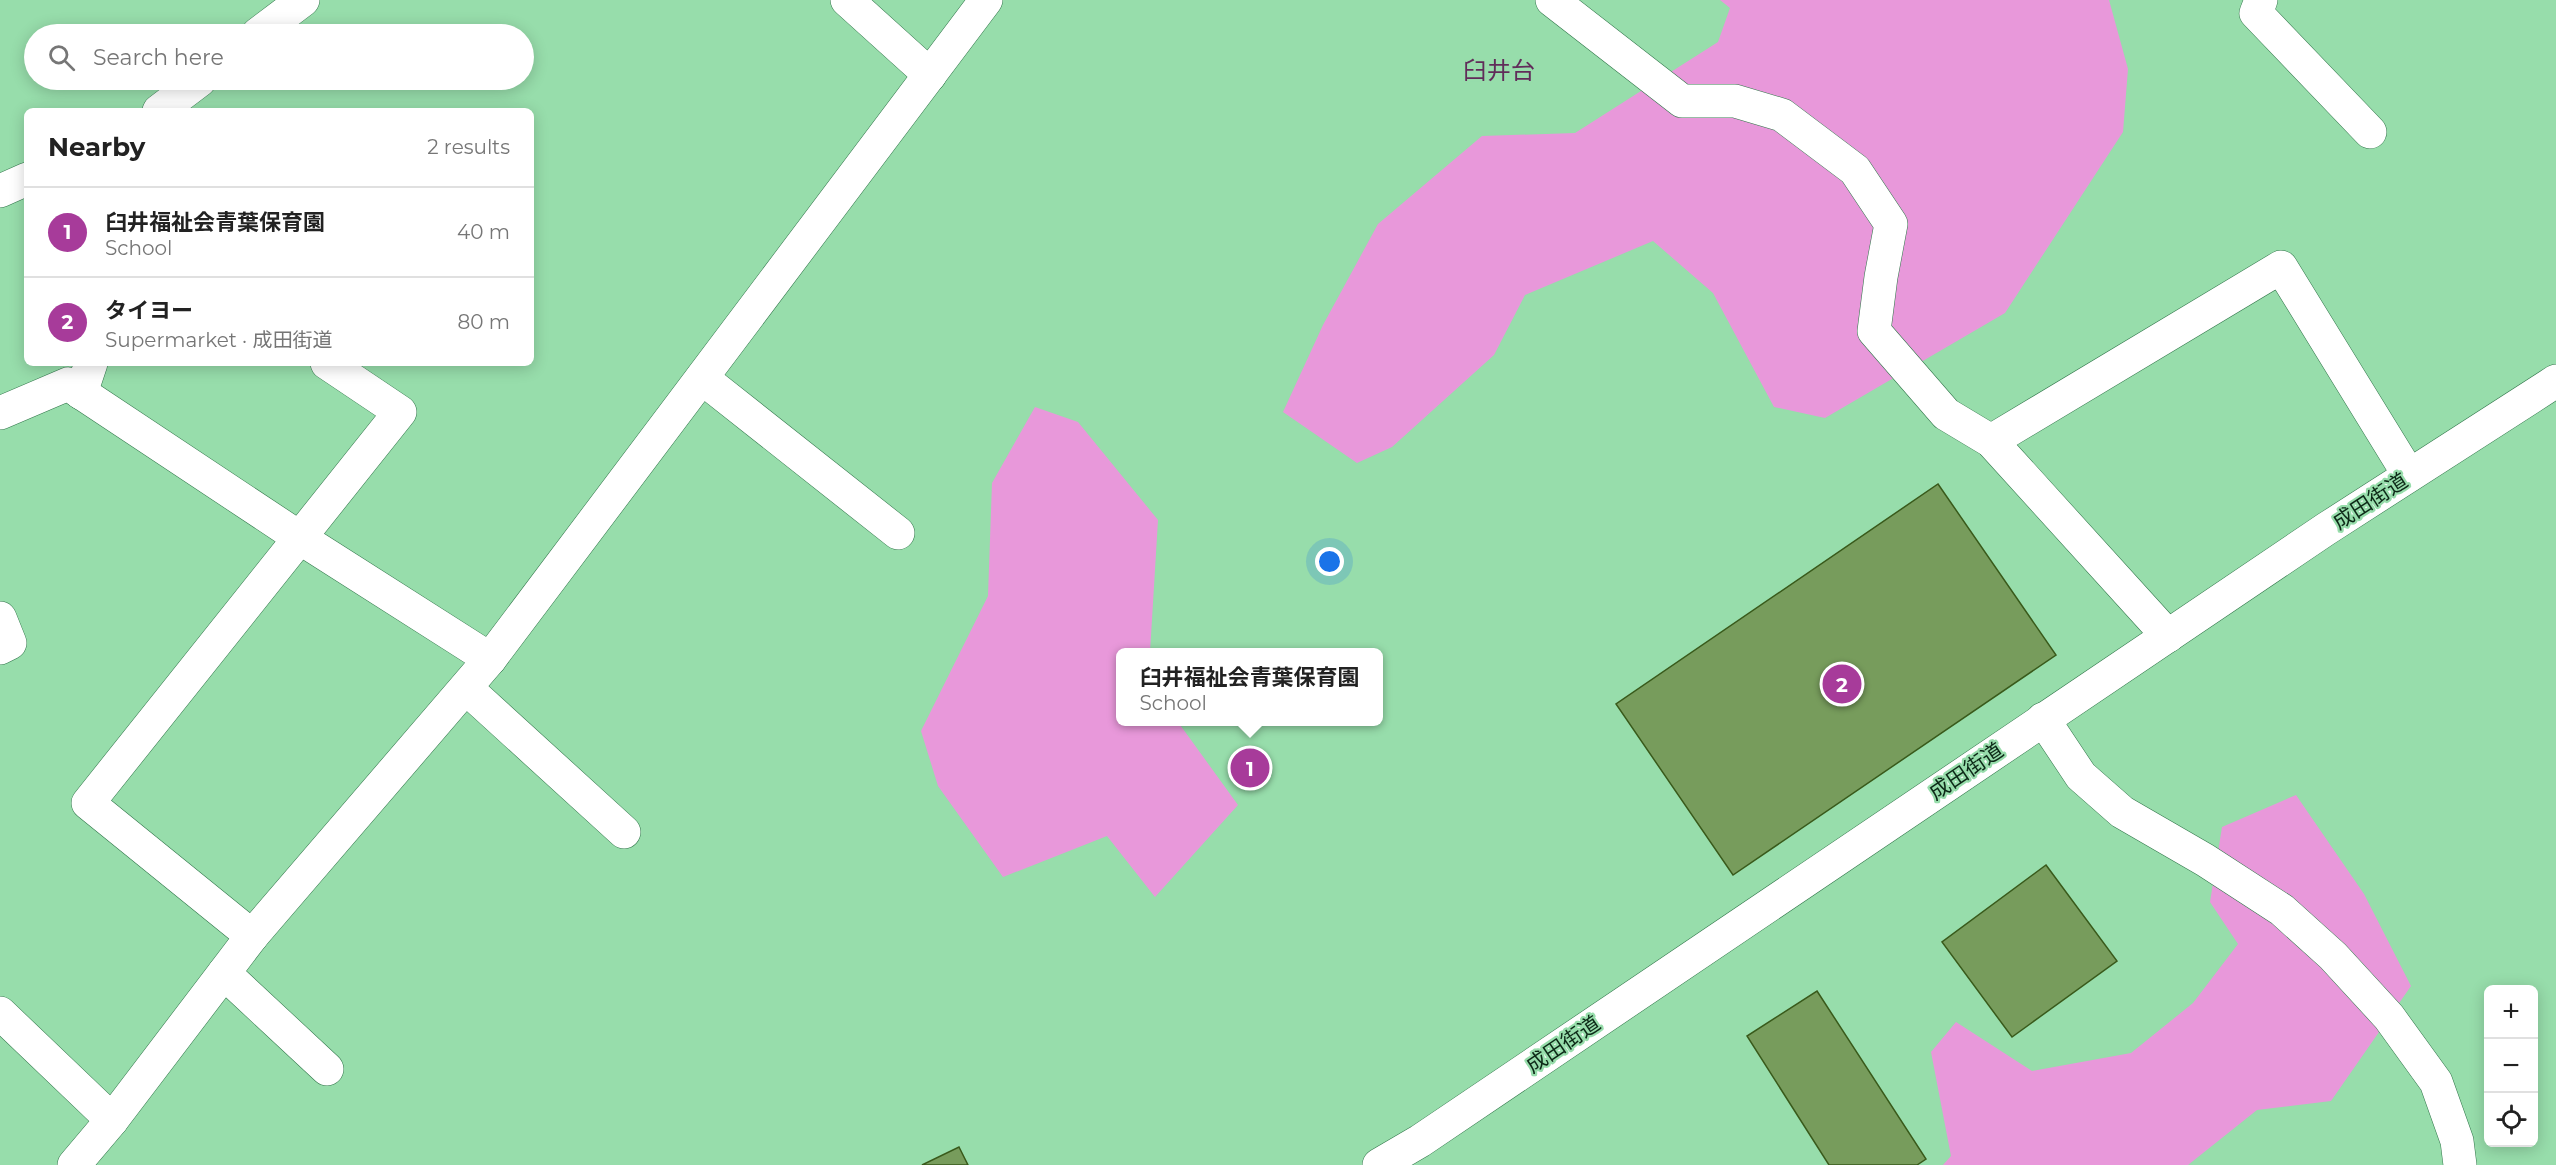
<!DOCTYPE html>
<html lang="en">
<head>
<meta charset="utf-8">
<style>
  body { margin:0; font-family:Montserrat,"Noto Sans JP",sans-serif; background:#f6f6f6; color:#222 }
  .controls { position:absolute; right:18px; bottom:18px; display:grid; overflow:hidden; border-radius:9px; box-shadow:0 3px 15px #0003 }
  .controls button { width:54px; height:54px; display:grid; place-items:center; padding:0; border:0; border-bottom:2px solid #e0e0e0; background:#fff; color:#222; font:30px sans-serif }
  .you { position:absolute; left:1330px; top:562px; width:21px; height:21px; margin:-15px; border:4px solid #fff; border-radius:50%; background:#1a73e8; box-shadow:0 0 0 9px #1a73e833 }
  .badge { display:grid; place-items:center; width:39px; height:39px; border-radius:50%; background:#a73b9a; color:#fff; font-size:20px; font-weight:700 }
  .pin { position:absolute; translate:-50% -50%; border:3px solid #fff; box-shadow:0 2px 6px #0006 }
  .popup { position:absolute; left:1116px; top:648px; width:267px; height:78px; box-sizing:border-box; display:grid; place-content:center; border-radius:9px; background:#fff; filter:drop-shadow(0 2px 4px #0005); font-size:20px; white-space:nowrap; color:#767676 }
  .popup b { font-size:22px; color:#222 }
  .popup::after { content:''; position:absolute; left:50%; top:100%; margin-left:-12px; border:12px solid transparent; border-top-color:#fff }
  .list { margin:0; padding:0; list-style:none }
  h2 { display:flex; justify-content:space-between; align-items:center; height:78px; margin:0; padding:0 24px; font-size:26px }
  h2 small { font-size:20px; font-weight:400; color:#767676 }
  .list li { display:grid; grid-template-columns:39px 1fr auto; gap:18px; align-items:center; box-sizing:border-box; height:90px; padding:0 24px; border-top:2px solid #e0e0e0 }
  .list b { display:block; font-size:22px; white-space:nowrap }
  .list p { margin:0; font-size:20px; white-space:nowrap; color:#767676 }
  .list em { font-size:20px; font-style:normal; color:#767676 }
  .icon { flex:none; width:33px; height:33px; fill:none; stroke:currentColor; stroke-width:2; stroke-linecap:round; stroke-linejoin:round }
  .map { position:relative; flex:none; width:2556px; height:1165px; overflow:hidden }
  .search { position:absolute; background:#fff; box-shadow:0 3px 15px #0003; left:24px; top:24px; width:510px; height:66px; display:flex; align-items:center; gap:15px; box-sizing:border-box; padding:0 21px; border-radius:33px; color:#767676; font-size:22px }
  .panel { position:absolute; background:#fff; box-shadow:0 3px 15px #0003; left:24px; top:108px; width:510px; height:258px; border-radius:9px }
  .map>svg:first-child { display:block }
</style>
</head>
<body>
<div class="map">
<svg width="2556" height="1165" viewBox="0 0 2556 1165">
  <rect width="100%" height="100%" fill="#97ddab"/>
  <g fill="#e898da">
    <polygon points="1720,0 2109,0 2128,69 2123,132 2005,313 1825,418 1774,407 1713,293 1653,241 1525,295 1494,355 1392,447 1357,463 1283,412 1323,325 1378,224 1482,136 1575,133 1718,42 1730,8"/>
    <polygon points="1035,407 1078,422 1158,520 1150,652 1121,652 1121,722 1178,722 1238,805 1155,897 1107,836 1003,877 938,786 921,731 988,596 992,483"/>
    <polygon points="2296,795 2364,894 2411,986 2331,1101 2257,1110 2188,1165 1943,1165 1951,1156 1931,1052 1956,1022 2032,1071 2131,1053 2193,1003 2238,944 2210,902 2222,827"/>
  </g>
  <g fill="#779c5c" stroke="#395a1b" stroke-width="1.5">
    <polygon points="1938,484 2056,655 1733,875 1616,704"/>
    <polygon points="2046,865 2117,961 2012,1037 1942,942"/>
    <polygon points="1817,991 1926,1159 1917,1165 1829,1165 1747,1036"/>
    <polygon points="959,1147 968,1165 922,1165"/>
  </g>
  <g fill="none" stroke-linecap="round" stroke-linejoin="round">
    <g stroke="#31764a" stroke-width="34">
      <g id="minor">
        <polyline points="847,0 930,75"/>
        <polyline points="1552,0 1682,101 1735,101 1782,115 1855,170 1891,224 1881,277 1874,331 1946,414 1991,441 2168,636"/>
        <polyline points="2261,0 2256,13 2370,132"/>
        <polyline points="258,34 303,0"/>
        <polyline points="159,111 200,80"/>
        <polyline points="0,191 27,179"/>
        <polyline points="702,378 898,533"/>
        <polyline points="81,393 91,363"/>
        <polyline points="0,413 68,384 300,538 490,659"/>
        <polyline points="1991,441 2281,267 2409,475"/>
        <polyline points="0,618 10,643 0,648"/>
        <polyline points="466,688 624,832"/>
        <polyline points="2043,719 2081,776 2122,812 2205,860 2282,910 2333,956 2389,1017 2436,1082 2457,1141 2460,1165"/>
        <polyline points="252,936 88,803 400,412 327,363"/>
        <polyline points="224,973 327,1069"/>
        <polyline points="0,1013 112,1120"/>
        <polyline points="74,1165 112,1120 252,936 490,659 986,0"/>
      </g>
    </g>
    <g stroke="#31764a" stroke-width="34">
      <polyline id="highway" points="1379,1165 1420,1141 2326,529 2556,381"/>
    </g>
    <use href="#minor" stroke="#fff" stroke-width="33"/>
    <use href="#highway" stroke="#fff" stroke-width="33"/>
  </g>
  <g text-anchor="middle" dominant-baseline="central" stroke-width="4.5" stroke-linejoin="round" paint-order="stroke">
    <g font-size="21" fill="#0d2917" stroke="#97ddab">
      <text transform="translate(2370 501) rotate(-33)">成田街道</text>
      <text transform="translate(1966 771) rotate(-34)">成田街道</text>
      <text transform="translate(1563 1044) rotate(-34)">成田街道</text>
    </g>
    <g font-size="24" fill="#612c5a" stroke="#97ddab">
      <text x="1499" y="70">臼井台</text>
    </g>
  </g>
</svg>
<div class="controls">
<button>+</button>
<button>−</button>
<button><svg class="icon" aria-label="locate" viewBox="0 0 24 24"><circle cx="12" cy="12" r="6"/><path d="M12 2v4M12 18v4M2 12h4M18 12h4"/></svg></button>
</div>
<div class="you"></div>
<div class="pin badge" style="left:1250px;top:768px">1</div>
<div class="popup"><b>臼井福祉会青葉保育園</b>School</div>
<div class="pin badge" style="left:1842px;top:684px">2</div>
<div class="search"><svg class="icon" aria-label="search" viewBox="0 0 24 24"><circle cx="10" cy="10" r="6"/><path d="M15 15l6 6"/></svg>Search here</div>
<section class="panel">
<h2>Nearby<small>2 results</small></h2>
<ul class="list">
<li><span class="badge">1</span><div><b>臼井福祉会青葉保育園</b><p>School</p></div><em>40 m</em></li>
<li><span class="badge">2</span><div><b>タイヨー</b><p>Supermarket · 成田街道</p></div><em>80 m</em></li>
</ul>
</section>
</div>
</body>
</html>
